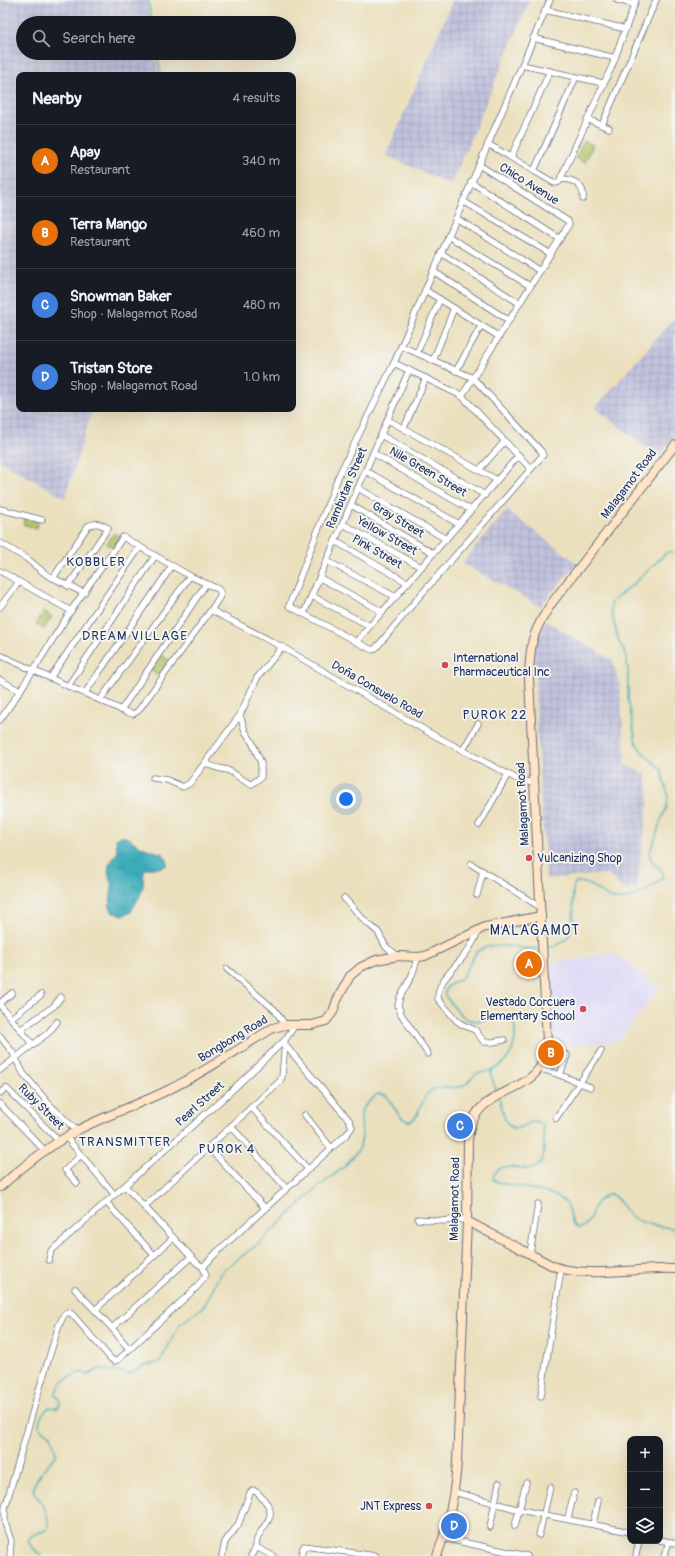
<!DOCTYPE html>
<html lang="en">
<head>
<meta charset="utf-8">
<style>
  body { margin:0; font-family:Pangolin,sans-serif; background:#20242c; color:#f1f3f6 }
  .controls { position:absolute; right:12px; bottom:12px; display:grid; overflow:hidden; border-radius:8px; box-shadow:0 4px 16px #0002 }
  .controls button { width:36px; height:36px; display:grid; place-items:center; padding:0; border:0; border-bottom:1px solid #363941; background:#171b24; color:#f1f3f6; font:20px sans-serif }
  .you { position:absolute; left:346px; top:799px; width:14px; height:14px; margin:-10px; border:3px solid #fff; border-radius:50%; background:#1a73e8; box-shadow:0 0 0 6px #1a73e833 }
  .badge { display:grid; place-items:center; width:26px; height:26px; border-radius:50%; background:#7c3aed; color:#fff; font-size:13px; font-weight:700 }
  .pin { position:absolute; translate:-50% -50%; border:2px solid #fff; box-shadow:0 1px 4px #0006 }
  .list { margin:0; padding:0; list-style:none }
  h2 { display:flex; justify-content:space-between; align-items:center; height:52px; margin:0; padding:0 16px; font-size:17px }
  h2 small { font-size:13px; font-weight:400; color:#9ea1a6 }
  .list li { display:grid; grid-template-columns:26px 1fr auto; gap:12px; align-items:center; box-sizing:border-box; height:72px; padding:0 16px; border-top:1px solid #363941 }
  .list b { display:block; font-size:15px; white-space:nowrap }
  .list p { margin:0; font-size:13px; white-space:nowrap; color:#9ea1a6 }
  .list em { font-size:13px; font-style:normal; color:#9ea1a6 }
  .icon { flex:none; width:22px; height:22px; fill:none; stroke:currentColor; stroke-width:2; stroke-linecap:round; stroke-linejoin:round }
  .map { position:relative; flex:none; width:675px; height:1556px; overflow:hidden }
  .search { position:absolute; background:#171b24; box-shadow:0 4px 16px #0002; left:16px; top:16px; width:280px; height:44px; display:flex; align-items:center; gap:10px; box-sizing:border-box; padding:0 14px; border-radius:22px; color:#9ea1a6; font-size:15px }
  .panel { position:absolute; background:#171b24; box-shadow:0 4px 16px #0002; left:16px; top:72px; width:280px; height:340px; border-radius:8px }
  .map>svg:first-child { display:block }
</style>
</head>
<body>
<div class="map">
<svg width="675" height="1556" viewBox="0 0 675 1556">
  <defs>
    <pattern id="industrial-grid" width="8" height="8" patternUnits="userSpaceOnUse"><rect width="8" height="8" fill="#c1c2dd"/><path d="M0 4h8M4 0v8" fill="none" stroke="#a5a7c0"/></pattern>
    <pattern id="water-ripples" width="26" height="14" patternUnits="userSpaceOnUse"><rect width="26" height="14" fill="#3dadba"/><path d="M2 4q2-2 4 0t4 0M15 11q2-2 4 0t4 0" fill="none" stroke="#328d9a"/></pattern>
  </defs>
  <rect width="100%" height="100%" fill="#f6f6f2"/>
  <filter id="ink" filterUnits="userSpaceOnUse"><feTurbulence type="fractalNoise" baseFrequency=".025" numOctaves="2"/><feDisplacementMap in="SourceGraphic" scale="8" xChannelSelector="R" yChannelSelector="G"/><feConvolveMatrix kernelMatrix="1 2 1 2 8 2 1 2 1" color-interpolation-filters="sRGB"/></filter>
  <filter id="wash" filterUnits="userSpaceOnUse"><feTurbulence type="fractalNoise" baseFrequency=".012" numOctaves="4" result="noise"/><feDisplacementMap in="SourceGraphic" scale="16" xChannelSelector="R" yChannelSelector="G"/><feGaussianBlur stdDeviation="0.9" result="paint"/><feColorMatrix in="noise" values="0 0 0 0 0 0 0 0 0 0 0 0 0 0 0 0 0 1.4 0 .05"/><feComposite in="paint" operator="in"/></filter>
  <g filter="url(#wash)">
    <rect width="100%" height="100%" fill="#ebe0bd"/>
    <polygon fill="#dbd6f7" points="614,953 660,988 618,1041 551,1045 546,976 552,963"/>
    <g fill="url(#industrial-grid)">
      <polygon points="0,0 146,0 150,23 23,23 23,53 155,53 159,75 19,75 19,409 93,409 65,498 0,461"/>
      <polygon points="453,0 530,0 451,185 386,155"/>
      <polygon points="675,317 675,435 659,457 595,408"/>
      <polygon points="507,510 577,563 540,606 462,563"/>
      <polygon points="545,620 612,660 619,679 626,765 646,774 649,798 637,887 624,891 608,874 546,879 537,734 534,647"/>
    </g>
    <g fill="#b0c165" stroke="#667862">
      <polygon points="584,141 593,145 585,163 575,158"/>
      <polygon points="25,517 38,522 36,529 23,524"/>
      <polygon points="114,533 120,536 114,548 107,544"/>
      <polygon points="44,611 52,617 44,629 36,624"/>
      <polygon points="161,655 169,660 158,676 150,670"/>
    </g>
    <path fill="url(#water-ripples)" stroke="#2c6e8c" d="M121 836 129 838 139 846 163 854 167 860V865C159 870 152 866 144 870L143 886 140 896 130 913 123 915 113 913 109 905 112 888 108 872 109 865 117 853 116 839Z"/>
    <g fill="none" stroke-linecap="round" stroke-linejoin="round">
      <g stroke="#3dadba" stroke-width="1.5">
        <polyline points="148,0 152,23"/>
        <polyline points="157,53 161,75"/>
        <path d="M545 948C580 944 573 916 573 889L575 883C588 879 598 892 609 897 625 905 653 889 664 876 663 868 653 867 649 854L656 836 661 820 667 807 668 794 661 769 642 752 636 742 628 698V669L625 653 619 642 611 611V604L615 599 638 580 667 552H672L675 553"/>
        <polyline points="491,1070 491,1076 497,1092"/>
        <path d="M499 1098C503 1108 503 1133 521 1127 526 1125 530 1121 535 1121L542 1124C544 1132 544 1140 544 1148 544 1191 500 1149 493 1178L495 1181C511 1187 557 1190 566 1203 571 1209 570 1217 573 1224L579 1228C597 1224 586 1201 610 1194 621 1198 622 1210 632 1217 643 1225 661 1226 675 1229"/>
        <path d="M41 1556C37 1551 30 1547 28 1541L31 1536 48 1529C49 1521 46 1511 43 1504 39 1497 31 1494 34 1485 36 1480 45 1467 48 1464 51 1460 55 1459 56 1454L51 1435 40 1428C37 1421 43 1413 48 1408H58L61 1401 56 1394C57 1381 72 1375 82 1372L88 1375 99 1369H103L130 1374 143 1366 160 1362 180 1324 199 1310 206 1303 220 1274 226 1268 258 1244 317 1188 344 1167 356 1153 359 1150 362 1137 361 1116 362 1109 377 1094 386 1095C391 1102 401 1123 410 1121 420 1119 420 1098 430 1091 440 1085 449 1089 459 1087 467 1086 470 1078 476 1074 482 1072 488 1072 494 1069 513 1060 519 1039 513 1020 500 1010 481 1026 467 1019 459 1015 452 1005 447 998 445 996 444 993 446 989 448 984 457 982 461 978 467 971 471 961 476 953 492 938 519 951 539 948"/>
      </g>
    </g>
  </g>
  <g filter="url(#ink)">
    <g fill="none" stroke-linecap="round" stroke-linejoin="round">
      <g stroke="#646d7f" stroke-width="7">
        <g id="street">
          <polyline points="617,0 634,4"/>
          <polyline points="545,10 626,29"/>
          <polyline points="533,38 615,58"/>
          <polyline points="522,65 603,83"/>
          <polyline points="587,119 609,128"/>
          <polyline points="602,125 656,0"/>
          <polyline points="488,144 551,181 555,183 559,182 612,66 636,0"/>
          <polyline points="511,157 550,71"/>
          <polyline points="534,171 576,77"/>
          <path d="M561 179C573 179 585 185 583 199"/>
          <polyline points="471,182 560,239"/>
          <polyline points="463,201 551,254"/>
          <polyline points="456,218 540,271"/>
          <polyline points="448,236 530,286"/>
          <polyline points="441,253 519,303"/>
          <polyline points="433,271 508,320"/>
          <polyline points="425,290 498,336"/>
          <polyline points="401,346 473,378 541,451 543,455 419,597 376,648 372,650 289,606 339,475 394,363 550,0"/>
          <polyline points="417,353 440,299"/>
          <polyline points="433,361 454,308"/>
          <polyline points="394,363 462,396 531,469"/>
          <polyline points="456,371 481,326"/>
          <polyline points="462,396 569,224 568,221 479,165"/>
          <polyline points="388,420 497,480"/>
          <polyline points="404,428 426,378"/>
          <polyline points="381,435 485,495"/>
          <polyline points="373,453 471,510"/>
          <polyline points="479,470 505,441"/>
          <polyline points="366,471 459,524"/>
          <polyline points="358,488 446,539"/>
          <polyline points="351,505 433,553"/>
          <polyline points="0,509 42,520"/>
          <polyline points="343,524 421,567"/>
          <polyline points="335,541 408,583"/>
          <polyline points="0,543 26,558 47,575 84,593"/>
          <polyline points="327,561 396,597"/>
          <polyline points="0,571 71,611"/>
          <path d="M53 578 88 526C96 522 101 524 108 528L68 586"/>
          <polyline points="320,578 383,612"/>
          <polyline points="312,596 370,626"/>
          <polyline points="0,607 19,582"/>
          <polyline points="211,610 282,647 428,732 519,780 534,783"/>
          <polyline points="304,613 409,370"/>
          <polyline points="356,642 519,455"/>
          <path d="M0 655C42 675 85 693 126 712L133 714 138 711 211 610 219 598 221 593 218 589 190 576 123 537C106 562 87 587 70 612 47 648 25 685 0 720"/>
          <polyline points="50,678 140,547"/>
          <polyline points="0,680 20,691"/>
          <polyline points="68,686 155,556"/>
          <polyline points="85,693 172,566"/>
          <polyline points="100,700 190,576"/>
          <polyline points="121,710 206,584"/>
          <polyline points="463,750 478,724"/>
          <path d="M206 763C213 768 219 768 227 770 236 773 242 782 252 784L261 777V763L252 742 245 731 240 715"/>
          <polyline points="153,778 167,780 183,787 190,783 240,715 257,678 282,647"/>
          <polyline points="479,825 508,774"/>
          <polyline points="471,864 540,907"/>
          <polyline points="477,895 483,871"/>
          <polyline points="344,898 365,921 378,932 386,947 398,956"/>
          <path d="M479 930C475 940 470 948 463 957 453 970 437 982 438 999L457 1021 463 1025 475 1030 484 1042H493L504 1040"/>
          <polyline points="418,957 412,975 400,997 398,1005 401,1014 428,1054"/>
          <polyline points="227,969 275,1010 285,1025"/>
          <polyline points="0,1003 12,993"/>
          <polyline points="0,1005 33,1045"/>
          <polyline points="11,1018 41,995"/>
          <polyline points="20,1030 54,1006 61,997"/>
          <polyline points="0,1036 13,1053 23,1073 49,1104 77,1131"/>
          <polyline points="538,1068 560,1075 590,1087"/>
          <polyline points="0,1070 48,1033 57,1022"/>
          <polyline points="560,1075 567,1055"/>
          <polyline points="0,1093 6,1088 59,1141"/>
          <polyline points="0,1104 45,1151"/>
          <polyline points="251,1107 308,1169"/>
          <polyline points="305,1115 331,1148"/>
          <polyline points="556,1118 601,1051"/>
          <polyline points="231,1126 286,1188"/>
          <polyline points="66,1137 114,1194"/>
          <polyline points="208,1147 265,1208"/>
          <polyline points="77,1183 65,1170 81,1155"/>
          <polyline points="106,1202 154,1255"/>
          <polyline points="144,1207 280,1081 282,1077 285,1043"/>
          <polyline points="418,1219 443,1221 459,1219 467,1221"/>
          <polyline points="530,1254 538,1204"/>
          <polyline points="49,1260 51,1251 227,1095 285,1040 295,1025"/>
          <polyline points="203,1267 217,1252 347,1134 352,1127 349,1120 285,1045"/>
          <polyline points="75,1289 112,1328 129,1349"/>
          <polyline points="95,1310 173,1238"/>
          <polyline points="112,1328 191,1257"/>
          <polyline points="541,1396 561,1269"/>
          <polyline points="454,1492 520,1510 630,1532"/>
          <polyline points="568,1518 574,1493"/>
          <polyline points="593,1524 598,1501"/>
          <polyline points="515,1526 526,1483"/>
          <polyline points="490,1527 499,1483"/>
          <polyline points="539,1535 550,1487"/>
          <polyline points="443,1538 527,1556"/>
          <polyline points="660,1540 675,1543"/>
          <polyline points="636,1555 639,1541"/>
          <polyline points="10,1556 11,1541 5,1523 5,1508 36,1400 59,1325 64,1315 68,1312 72,1314 111,1359 114,1361 118,1360 197,1287 206,1275 203,1267 197,1263 125,1186"/>
          <path d="M222 1556 225 1542 238 1525 250 1493 253 1490C258 1492 261 1497 265 1501 281 1520 255 1528 256 1547L273 1556"/>
          <polyline points="251,1556 256,1547"/>
          <polyline points="301,1556 303,1548 304,1546 376,1556"/>
          <polyline points="664,1556 669,1542"/>
        </g>
      </g>
      <g stroke="#646d7f" stroke-width="10">
        <g id="secondary">
          <path d="M0 1187C23 1166 49 1146 76 1131 106 1115 138 1105 168 1090 205 1072 238 1049 273 1028L285 1025H312L326 1021 333 1012 337 1000 350 976 361 967 376 960 398 956 418 957 425 956 485 927 541 916"/>
          <path d="M467 1221 553 1266C586 1279 639 1267 675 1269"/>
          <path d="M437 1556C448 1526 455 1494 457 1462L467 1221 468 1141C471 1085 529 1099 544 1059 546 1054 546 1048 547 1043L529 679C530 641 532 632 554 600L675 445"/>
        </g>
      </g>
      <use href="#street" stroke="#fff" stroke-width="5.5"/>
      <use href="#secondary" stroke="#ffe4c6" stroke-width="8"/>
    </g>
  </g>
  <g fill="#d1495b" stroke="#f6f6f2" stroke-width="1.5">
    <circle cx="445" cy="665" r="4"/>
    <circle cx="529" cy="858" r="4"/>
    <circle cx="583" cy="1009" r="4"/>
    <circle cx="429" cy="1506" r="4"/>
  </g>
  <g text-anchor="middle" dominant-baseline="central" stroke-width="3.5" stroke-linejoin="round" paint-order="stroke">
    <g font-size="12" fill="#1b2f5e" stroke="#f6f6f2">
      <text transform="translate(529 184) rotate(32)">Chico Avenue</text>
      <text transform="translate(428 472) rotate(30)">Nile Green Street</text>
      <text transform="translate(629 484) rotate(-53)">Malagamot Road</text>
      <text transform="translate(347 488) rotate(-67)">Rambutan Street</text>
      <text transform="translate(398 520) rotate(31)">Gray Street</text>
      <text transform="translate(387 536) rotate(29)">Yellow Street</text>
      <text transform="translate(377 552) rotate(30)">Pink Street</text>
      <text transform="translate(377 690) rotate(30)">Doña Consuelo Road</text>
      <text transform="translate(523 804) rotate(-93)">Malagamot Road</text>
      <text transform="translate(233 1039) rotate(-31)">Bongbong Road</text>
      <text transform="translate(200 1104) rotate(-42)">Pearl Street</text>
      <text transform="translate(41 1107) rotate(45)">Ruby Street</text>
      <text transform="translate(455 1199) rotate(-89)">Malagamot Road</text>
    </g>
    <g font-size="12" fill="#1b2f5e" stroke="#f6f6f2" text-anchor="start">
      <text x="453" y="658">International<tspan x="453" dy="14">Pharmaceutical Inc</tspan></text>
      <text x="537" y="858">Vulcanizing Shop</text>
      <text x="575" y="1002" text-anchor="end">Vestado Corcuera<tspan x="575" dy="14">Elementary School</tspan></text>
      <text x="421" y="1506" text-anchor="end">JNT Express</text>
    </g>
    <g font-size="13" letter-spacing="1" fill="#1b2f5e" stroke="#f6f6f2">
      <text x="96" y="562">KOBBLER</text>
      <text x="135" y="636">DREAM VILLAGE</text>
      <text x="495" y="715">PUROK 22</text>
      <text x="125" y="1142">TRANSMITTER</text>
      <text x="227" y="1149">PUROK 4</text>
    </g>
    <g font-size="14" letter-spacing="1" fill="#1b2f5e" stroke="#f6f6f2">
      <text x="535" y="930">MALAGAMOT</text>
    </g>
  </g>
</svg>
<div class="controls">
<button>+</button>
<button>−</button>
<button><svg class="icon" aria-label="layers" viewBox="0 0 24 24"><path d="M12 4l9 5-9 5-9-5zM3 14l9 5 9-5"/></svg></button>
</div>
<div class="you"></div>
<div class="pin badge" style="left:529px;top:964px;background:#e8710a">A</div>
<div class="pin badge" style="left:551px;top:1053px;background:#e8710a">B</div>
<div class="pin badge" style="left:460px;top:1126px;background:#3f7fe0">C</div>
<div class="pin badge" style="left:454px;top:1526px;background:#3f7fe0">D</div>
<div class="search"><svg class="icon" aria-label="search" viewBox="0 0 24 24"><circle cx="10" cy="10" r="6"/><path d="M15 15l6 6"/></svg>Search here</div>
<section class="panel">
<h2>Nearby<small>4 results</small></h2>
<ul class="list">
<li><span class="badge" style="background:#e8710a">A</span><div><b>Apay</b><p>Restaurant</p></div><em>340 m</em></li>
<li><span class="badge" style="background:#e8710a">B</span><div><b>Terra Mango</b><p>Restaurant</p></div><em>460 m</em></li>
<li><span class="badge" style="background:#3f7fe0">C</span><div><b>Snowman Baker</b><p>Shop · Malagamot Road</p></div><em>480 m</em></li>
<li><span class="badge" style="background:#3f7fe0">D</span><div><b>Tristan Store</b><p>Shop · Malagamot Road</p></div><em>1.0 km</em></li>
</ul>
</section>
</div>
</body>
</html>
